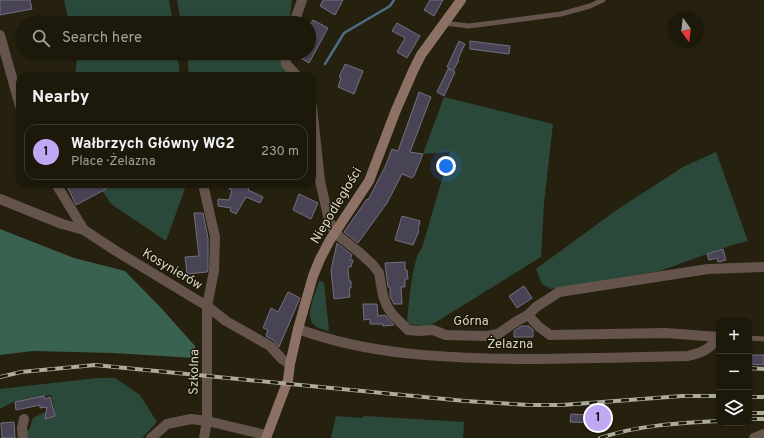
<!DOCTYPE html>
<html lang="en">
<head>
<meta charset="utf-8">
<style>
  body { margin:0; font-family:Overpass,sans-serif; background:#292518; color:#f1f3f6 }
  .controls { position:absolute; right:12px; bottom:12px; display:grid; overflow:hidden; border-radius:8px; box-shadow:0 1px 3px #0004 }
  .controls button { width:36px; height:36px; display:grid; place-items:center; padding:0; border:0; border-bottom:1px solid #3a372b; background:#1c180a; color:#f1f3f6; font:20px sans-serif }
  .compass { position:absolute; left:668px; top:12px; width:36px; height:36px; border-radius:50%; background:#1c180a; box-shadow:0 1px 3px #0004; rotate:166deg }
  .you { position:absolute; left:446px; top:166px; width:14px; height:14px; margin:-10px; border:3px solid #fff; border-radius:50%; background:#1a73e8; box-shadow:0 0 0 6px #1a73e833 }
  .badge { display:grid; place-items:center; width:26px; height:26px; border-radius:50%; background:#c1a8f3; color:#111; font-size:13px; font-weight:700 }
  .pin { position:absolute; translate:-50% -50%; border:2px solid #fff; box-shadow:0 1px 4px #0006 }
  .list { margin:0; padding:0; list-style:none }
  h2 { display:flex; justify-content:space-between; align-items:center; height:52px; margin:0; padding:0 16px; font-size:17px }
  h2 small { font-size:13px; font-weight:400; color:#a0a09c }
  .list li { display:grid; grid-template-columns:26px 1fr auto; gap:12px; align-items:center; box-sizing:border-box; height:56px; margin:0 8px 8px; padding:0 8px; border:1px solid #3a372b; border-radius:12px }
  .list b { display:block; font-size:15px; white-space:nowrap }
  .list p { margin:0; font-size:13px; white-space:nowrap; color:#a0a09c }
  .list em { font-size:13px; font-style:normal; color:#a0a09c }
  .icon { flex:none; width:22px; height:22px; fill:none; stroke:currentColor; stroke-width:2; stroke-linecap:round; stroke-linejoin:round }
  .map { position:relative; flex:none; width:764px; height:438px; overflow:hidden }
  .search { position:absolute; background:#1c180a; box-shadow:0 1px 3px #0004; left:16px; top:16px; width:300px; height:44px; display:flex; align-items:center; gap:10px; box-sizing:border-box; padding:0 14px; border-radius:22px; color:#a0a09c; font-size:15px }
  .panel { position:absolute; background:#1c180a; box-shadow:0 1px 3px #0004; left:16px; top:72px; width:300px; height:116px; border-radius:12px }
  .map>svg:first-child { display:block }
</style>
</head>
<body>
<div class="map">
<svg width="764" height="438" viewBox="0 0 764 438">
  <rect width="100%" height="100%" fill="#26200e"/>
  <g fill="#2b493b">
    <polygon points="64,0 169,0 173,23 69,23"/>
    <polygon points="177,0 292,0 289,23 181,23"/>
    <polygon points="76,53 177,53 180,76 75,76 77,58"/>
    <polygon points="187,53 279,53 285,70 289,76 189,76"/>
    <path d="M444 97 553 124 544 203 541 257 428 327 409 324 407 321C409 304 412 258 422 248L450 152 423 154Z"/>
    <polygon points="716,152 748,241 729,246 660,271 551,289 542,284 536,269 618,209 683,167"/>
    <polygon points="98,184 189,184 186,186 166,241 111,204"/>
    <path d="M319 281 324 282 329 331C298 326 313 302 319 281Z"/>
    <polygon points="97,378 115,378 140,395 157,422 142,438 26,438 25,431 29,430 33,418 54,408 51,395 13,402 0,409 0,389"/>
    <polygon points="336,416 361,418 365,416 464,422 463,438 331,438"/>
  </g>
  <polygon fill="#396350" points="0,229 74,258 125,271 162,309 195,346 195,358 113,353 33,351 0,355"/>
  <g fill="none" stroke-linecap="round" stroke-linejoin="round">
    <polyline stroke="#4b6e88" stroke-width="2.5" points="325,64 344,33 390,6 394,0"/>
  </g>
  <g fill="#494356" stroke="#746e82">
    <polygon points="0,0 30,0 32,9 0,15"/>
    <polygon points="323,0 343,0 335,15 320,6"/>
    <polygon points="430,0 443,0 434,16 424,10"/>
    <polygon points="313,20 328,28 309,63 292,53 309,53 309,26"/>
    <polygon points="397,23 420,36 407,58 397,52 405,38 392,31"/>
    <polygon points="459,41 465,44 458,59 459,60 453,71 455,72 444,96 437,92 448,69 452,70 447,67"/>
    <polygon points="470,41 510,46 509,54 470,49"/>
    <polygon points="345,64 363,71 354,94 338,87 341,78 339,77"/>
    <polygon points="419,92 431,97 410,152 423,154 414,176 412,178 402,174 387,203 358,243 344,232 367,199 368,200 385,167 392,149 398,151"/>
    <polygon points="66,184 103,184 106,189 76,205"/>
    <polygon points="231,184 250,184 248,190 263,197 260,203 246,197 236,214 230,211 231,208 218,206 218,199 229,200 232,190 229,189"/>
    <polygon points="299,194 318,203 311,219 293,210"/>
    <polygon points="194,213 203,213 208,238 208,270 207,272 187,274 185,257 199,256"/>
    <polygon points="402,216 420,221 418,230 419,231 413,245 395,240"/>
    <polygon points="337,243 352,255 350,260 353,260 351,267 348,267 349,281 351,281 351,288 349,288 350,297 334,299 331,270"/>
    <polygon points="723,249 726,260 718,262 717,258 709,260 707,254"/>
    <polygon points="405,262 405,270 407,270 408,279 405,279 405,287 401,287 402,304 394,304 390,296 390,287 388,287 385,263"/>
    <polygon points="524,286 532,298 517,308 509,296"/>
    <polygon points="288,292 300,298 279,347 273,340 267,337 266,335 268,330 263,328 271,308 278,312"/>
    <polygon points="363,304 377,304 378,316 385,315 394,325 383,326 383,324 370,324 370,319 364,320"/>
    <polygon points="521,326 529,326 533,330 533,337 514,337 514,331"/>
    <polygon points="749,355 764,355 764,365 749,364"/>
    <polygon points="44,396 45,399 50,397 55,416 45,419 47,407 40,408 40,405 16,410 15,402"/>
    <polygon points="590,413 607,414 606,423 570,422 571,414 590,415"/>
    <polygon points="14,422 15,438 2,438 1,423"/>
  </g>
  <g fill="none" stroke-linecap="round" stroke-linejoin="round">
    <g stroke="#65544c" stroke-width="5">
      <polyline points="444,23 469,26 561,14 590,6 603,0"/>
      <polyline points="749,338 764,339"/>
    </g>
    <g stroke="#65544c" stroke-width="10">
      <polyline points="294,23 302,0"/>
      <polyline points="0,35 20,106"/>
      <polyline points="286,53 286,64 297,76"/>
      <polyline points="312,107 320,181 329,220 335,233 360,253 373,265 379,273 383,296 387,306 392,314 408,330 419,331 433,330 446,335 486,336 498,334 517,321 528,315 536,307 559,292 708,269 764,267"/>
      <polyline points="56,184 84,230 116,251 207,306 226,321 270,346 282,359 290,364"/>
      <polyline points="203,184 215,237 214,271 207,306 207,421 204,438"/>
      <polyline points="0,199 62,224 84,230"/>
      <polyline points="528,315 538,326 550,335 665,333 719,337"/>
      <path d="M298 329C369 355 444 358 519 359 575 359 632 357 688 356 703 352 709 350 719 337"/>
      <polyline points="23,438 22,428 24,419"/>
      <polyline points="151,438 167,424 191,419 207,421 266,435"/>
      <polyline points="754,438 764,434"/>
    </g>
    <polyline stroke="#8c7164" stroke-width="10" points="266,438 288,380 290,364 298,329 313,276 320,259 330,240 369,181 396,110 413,71 421,55 461,0"/>
    <g stroke="#aeaa9d" stroke-width="4">
      <g id="rail">
        <polyline points="749,368 764,369"/>
        <polyline points="0,377 21,372 95,365 465,401 529,405 562,405 682,396 719,396"/>
        <polyline points="749,397 764,397"/>
        <polyline points="749,413 764,413"/>
        <polyline points="749,419 764,419"/>
        <path d="M600 438C639 425 679 423 719 421"/>
      </g>
    </g>
    <use href="#rail" stroke="#1c1705" stroke-width="2.5" stroke-dasharray="8" stroke-linecap="butt"/>
  </g>
  <g text-anchor="middle" dominant-baseline="central" stroke-width="3" stroke-linejoin="round" paint-order="stroke">
    <g font-size="13" fill="#d8d5c9" stroke="#1c1705">
      <text transform="translate(337 206) rotate(-59)">Niepodległości</text>
      <text transform="translate(172 270) rotate(31)">Kosynierów</text>
      <text x="471" y="322">Górna</text>
      <text x="510" y="345">Żelazna</text>
      <text transform="translate(195 372) rotate(-89)">Szkolna</text>
    </g>
  </g>
</svg>
<div class="controls">
<button>+</button>
<button>−</button>
<button><svg class="icon" aria-label="layers" viewBox="0 0 24 24"><path d="M12 4l9 5-9 5-9-5zM3 14l9 5 9-5"/></svg></button>
</div>
<svg class="compass" viewBox="-18 -18 36 36"><path d="M0-13l5 13h-10z" fill="#e53935"/><path d="M0 13l5-13h-10z" fill="#a0a09c"/></svg>
<div class="you"></div>
<div class="pin badge" style="left:598px;top:418px">1</div>
<div class="search"><svg class="icon" aria-label="search" viewBox="0 0 24 24"><circle cx="10" cy="10" r="6"/><path d="M15 15l6 6"/></svg>Search here</div>
<section class="panel">
<h2>Nearby<small></small></h2>
<ul class="list">
<li><span class="badge">1</span><div><b>Wałbrzych Główny WG2</b><p>Place · Żelazna</p></div><em>230 m</em></li>
</ul>
</section>
</div>
</body>
</html>
